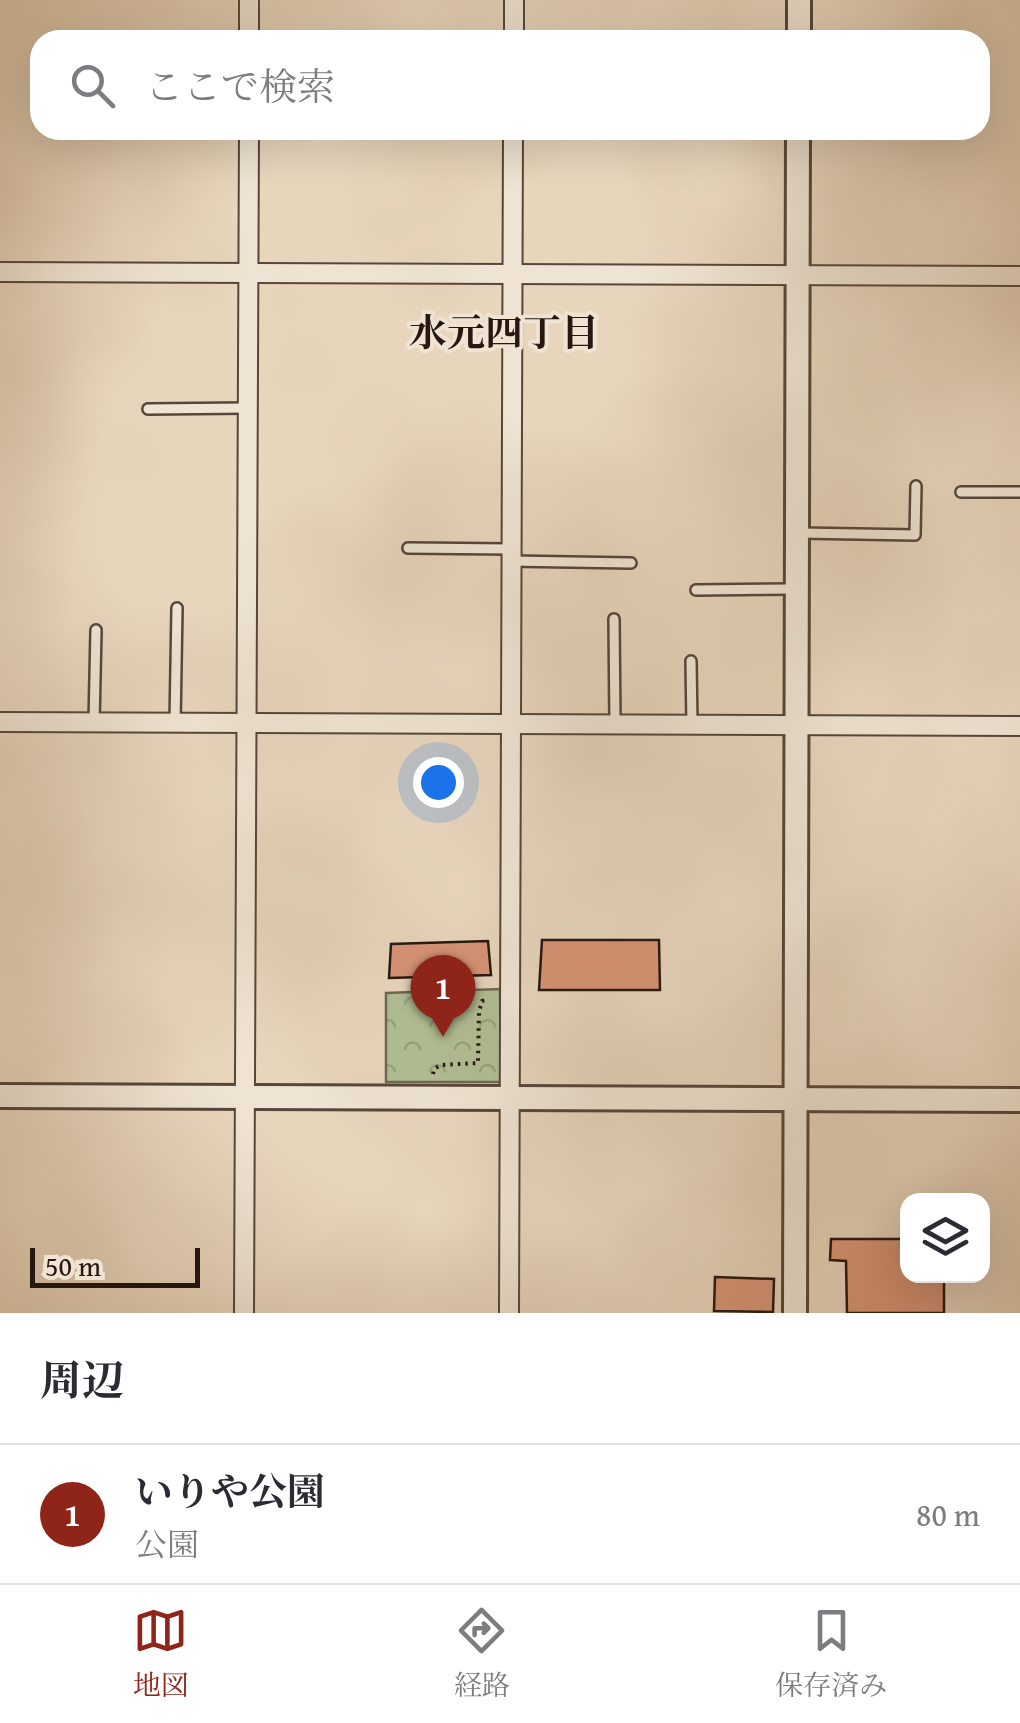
<!DOCTYPE html>
<html lang="ja">
<head>
<meta charset="utf-8">
<style>
  body { margin:0; font-family:"Gentium Book Plus","Noto Serif JP",serif; background:#f2f2f3; color:#2b2b33 }
  .controls { position:absolute; right:30px; bottom:30px; display:grid; overflow:hidden; border-radius:20px; box-shadow:0 10px 40px #0002 }
  .controls button { width:90px; height:90px; display:grid; place-items:center; padding:0; border:0; border-bottom:2px solid #e1e1e2; background:#fff; color:#2b2b33; font:50px sans-serif }
  .scale { position:absolute; left:30px; bottom:25px; width:170px; box-sizing:border-box; padding-left:10px; border:5px solid #261710; border-top:0; font-size:28px; line-height:35px; white-space:nowrap; color:#261710; -webkit-text-stroke:8px #efe4d3; paint-order:stroke }
  .you { position:absolute; left:438px; top:782px; width:35px; height:35px; margin:-25px; border:8px solid #fff; border-radius:50%; background:#1a73e8; box-shadow:0 0 0 15px #1a73e833 }
  .badge { display:grid; place-items:center; width:65px; height:65px; border-radius:50%; background:#8f2418; color:#fff; font-size:32px; font-weight:700 }
  .pin { position:absolute; translate:-50% -82px; filter:drop-shadow(0 2px 5px #0008) }
  .pin::after { content:''; position:absolute; top:52px; width:35px; height:30px; background:inherit; clip-path:polygon(0 0,100% 0,50% 100%) }
  .list { margin:0; padding:0; list-style:none }
  h2 { display:flex; justify-content:space-between; align-items:center; height:130px; margin:0; padding:0 40px; font-size:42px }
  h2 small { font-size:32px; font-weight:400; color:#7c7c81 }
  .list li { display:grid; grid-template-columns:65px 1fr auto; gap:30px; align-items:center; box-sizing:border-box; height:140px; padding:0 40px; border-top:2px solid #e1e1e2 }
  .list b { display:block; font-size:38px; white-space:nowrap }
  .list p { margin:0; font-size:32px; white-space:nowrap; color:#7c7c81 }
  .list em { font-size:32px; font-style:normal; color:#7c7c81 }
  .icon { flex:none; width:55px; height:55px; fill:none; stroke:currentColor; stroke-width:2; stroke-linecap:round; stroke-linejoin:round }
  .map { position:relative; flex:none; width:1020px; height:1313px; overflow:hidden }
  .search { position:absolute; background:#fff; box-shadow:0 10px 40px #0002; left:30px; right:30px; top:30px; height:110px; display:flex; align-items:center; gap:25px; box-sizing:border-box; padding:0 35px; border-radius:30px; color:#7c7c81; font-size:38px }
  .sheet { height:270px; background:#fff }
  nav { display:flex; justify-content:space-around; align-items:center; box-sizing:border-box; height:140px; border-top:2px solid #e1e1e2; background:#fff; font-size:28px; color:#7c7c81 }
  nav a { display:grid; justify-items:center; gap:5px }
  nav .on { color:#8f2418 }
  .map>svg:first-child { display:block }
</style>
</head>
<body>
<div class="map">
<svg width="1020" height="1313" viewBox="0 0 1020 1313">
  <defs>
    <pattern id="park-crowns" width="20" height="18" patternUnits="userSpaceOnUse" patternTransform="scale(2.5)"><rect width="20" height="18" fill="#b1be94"/><path d="M2 6a3 3 0 1 1 6 0M12 15a3 3 0 1 1 6 0" fill="none" stroke="#98a37f"/></pattern>
  </defs>
  <rect width="100%" height="100%" fill="#e7d5bc"/>
  <filter id="stains"><feTurbulence type="fractalNoise" baseFrequency=".002" numOctaves="4"/><feColorMatrix values="0 0 0 0 .2 0 0 0 0 .09 0 0 0 0 .02 0 0 0 .5 -.17"/></filter>
  <radialGradient id="worn" r=".72"><stop offset=".6" stop-color="#630" stop-opacity="0"/><stop offset="1" stop-color="#630" stop-opacity=".3"/></radialGradient>
  <polygon fill="url(#park-crowns)" stroke="#6c6a52" stroke-width="2.5" points="500,989 501,1082 386,1082 386,993"/>
  <g fill="#d79476" stroke="#261710" stroke-width="2.5">
    <polygon points="542,940 659,940 660,990 539,990"/>
    <polygon points="488,941 491,975 389,978 391,944"/>
    <polygon points="831,1239 908,1239 908,1276 944,1276 944,1313 847,1313 846,1261 830,1260"/>
    <polygon points="715,1277 774,1279 773,1312 714,1311"/>
  </g>
  <g fill="none" stroke-linecap="round" stroke-linejoin="round">
    <g stroke="#56463b" stroke-width="14">
      <g id="service">
        <polyline points="148,409 248,408"/>
        <polyline points="961,492 1020,492"/>
        <polyline points="800,533 915,535 916,486"/>
        <polyline points="408,548 511,549"/>
        <polyline points="510,561 631,563"/>
        <polyline points="696,590 793,589"/>
        <polyline points="614,619 615,725"/>
        <polyline points="691,661 692,725"/>
        <polyline points="94,723 96,630"/>
        <polyline points="175,723 177,608"/>
      </g>
    </g>
    <g stroke="#56463b" stroke-width="22">
      <g id="minor">
        <polyline points="249,40 249,0"/>
        <polyline points="514,40 514,0"/>
        <polyline points="0,272 1020,276"/>
        <polyline points="0,722 1020,726"/>
        <polyline points="244,1313 249,130"/>
        <polyline points="509,1313 513,130"/>
      </g>
    </g>
    <g stroke="#56463b" stroke-width="28">
      <g id="tertiary">
        <polyline points="799,40 799,0"/>
        <polyline points="0,1096 1020,1100"/>
        <polyline points="795,1313 798,130"/>
      </g>
    </g>
    <polyline stroke="#261710" stroke-width="4" stroke-dasharray="2.5 5" stroke-linecap="butt" points="433,1074 434,1069 441,1065 478,1063 479,1012 482,1001 489,999"/>
    <use href="#service" stroke="#efe4d3" stroke-width="9"/>
    <use href="#minor" stroke="#efe4d3" stroke-width="18"/>
    <use href="#tertiary" stroke="#efe4d3" stroke-width="22"/>
  </g>
  <g text-anchor="middle" dominant-baseline="central" stroke-width="8" stroke-linejoin="round" paint-order="stroke">
    <g font-size="38" font-weight="bold" fill="#261710" stroke="#efe4d3">
      <text x="504" y="332">水元四丁目</text>
    </g>
  </g>
  <rect width="100%" height="100%" filter="url(#stains)"/>
  <rect width="100%" height="100%" fill="url(#worn)"/>
</svg>
<div class="controls">
<button><svg class="icon" aria-label="layers" viewBox="0 0 24 24"><path d="M12 4l9 5-9 5-9-5zM3 14l9 5 9-5"/></svg></button>
</div>
<div class="scale">50 m</div>
<div class="you"></div>
<div class="pin badge" style="left:443px;top:1037px">1</div>
<div class="search"><svg class="icon" aria-label="search" viewBox="0 0 24 24"><circle cx="10" cy="10" r="6"/><path d="M15 15l6 6"/></svg>ここで検索</div>
</div>
<section class="sheet">
<h2>周辺<small></small></h2>
<ul class="list">
<li><span class="badge">1</span><div><b>いりや公園</b><p>公園</p></div><em>80 m</em></li>
</ul>
</section>
<nav>
<a class="on"><svg class="icon" aria-label="map" viewBox="0 0 24 24"><path d="M3 6l6-2 6 2 6-2v14l-6 2-6-2-6 2zM9 4v14M15 6v14"/></svg>地図</a>
<a><svg class="icon" aria-label="directions" viewBox="0 0 24 24"><path d="M12 3l9 9-9 9-9-9zM9 14v-3h6M13 9l2 2-2 2"/></svg>経路</a>
<a><svg class="icon" aria-label="saved" viewBox="0 0 24 24"><path d="M7 4h10v16l-5-4-5 4z"/></svg>保存済み</a>
</nav>
</body>
</html>
